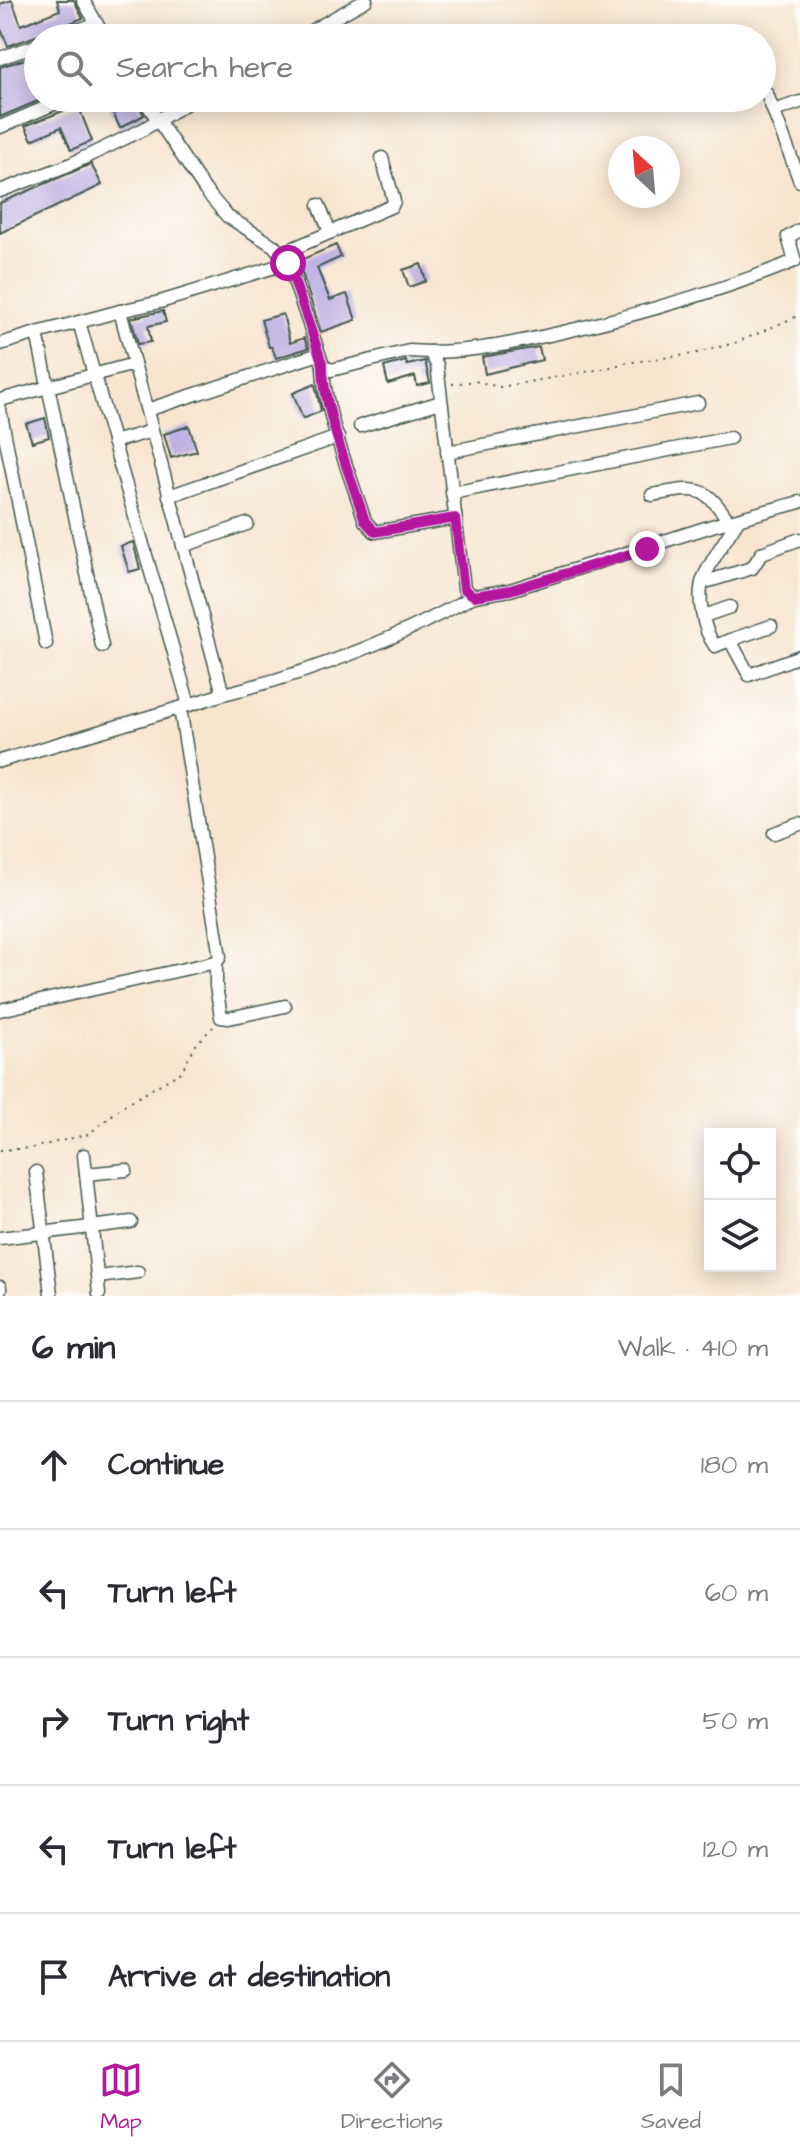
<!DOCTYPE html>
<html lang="en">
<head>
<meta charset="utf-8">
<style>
  body { margin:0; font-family:"Architects Daughter",sans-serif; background:#f7f7f7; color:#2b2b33 }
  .controls { position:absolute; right:24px; bottom:24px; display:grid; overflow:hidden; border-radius:0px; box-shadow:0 4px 20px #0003 }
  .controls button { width:72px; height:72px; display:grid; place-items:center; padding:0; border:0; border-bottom:2px solid #e1e1e2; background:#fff; color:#2b2b33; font:40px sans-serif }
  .compass { position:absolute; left:608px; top:136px; width:72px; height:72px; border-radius:50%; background:#fff; box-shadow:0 4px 20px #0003; rotate:334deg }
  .stop { position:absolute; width:24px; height:24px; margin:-18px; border:6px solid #b5179e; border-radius:50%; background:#fff }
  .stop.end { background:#b5179e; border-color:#fff; box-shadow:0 2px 8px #0008 }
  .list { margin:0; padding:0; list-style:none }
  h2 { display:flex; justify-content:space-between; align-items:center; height:104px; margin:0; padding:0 32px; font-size:34px }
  h2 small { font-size:26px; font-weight:400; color:#7c7c81 }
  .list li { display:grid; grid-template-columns:52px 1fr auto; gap:24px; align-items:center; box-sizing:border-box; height:128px; padding:0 32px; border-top:2px solid #e1e1e2 }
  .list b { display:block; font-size:30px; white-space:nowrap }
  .list em { font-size:26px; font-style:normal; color:#7c7c81 }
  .icon { flex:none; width:44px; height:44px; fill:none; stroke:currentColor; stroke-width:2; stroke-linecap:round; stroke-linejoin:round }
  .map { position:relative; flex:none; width:800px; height:1296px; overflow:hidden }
  .search { position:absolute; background:#fff; box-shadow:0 4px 20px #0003; left:24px; right:24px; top:24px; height:88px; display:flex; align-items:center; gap:20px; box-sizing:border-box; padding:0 28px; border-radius:44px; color:#7c7c81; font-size:30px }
  .sheet { height:744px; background:#fff }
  nav { display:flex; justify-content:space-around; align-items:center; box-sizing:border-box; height:112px; border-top:2px solid #e1e1e2; background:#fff; font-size:22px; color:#7c7c81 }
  nav a { display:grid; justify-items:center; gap:4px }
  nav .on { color:#b5179e }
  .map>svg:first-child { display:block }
</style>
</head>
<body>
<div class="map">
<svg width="800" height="1296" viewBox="0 0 800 1296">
  <rect width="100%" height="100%" fill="#fdfcf7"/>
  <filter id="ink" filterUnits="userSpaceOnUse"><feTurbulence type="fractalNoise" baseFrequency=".0125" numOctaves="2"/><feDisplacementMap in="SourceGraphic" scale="16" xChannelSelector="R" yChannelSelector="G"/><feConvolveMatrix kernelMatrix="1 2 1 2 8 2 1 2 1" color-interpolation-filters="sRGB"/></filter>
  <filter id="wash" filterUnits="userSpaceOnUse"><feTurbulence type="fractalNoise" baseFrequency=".006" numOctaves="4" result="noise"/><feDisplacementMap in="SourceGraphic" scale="32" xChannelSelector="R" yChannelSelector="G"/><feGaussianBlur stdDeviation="1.8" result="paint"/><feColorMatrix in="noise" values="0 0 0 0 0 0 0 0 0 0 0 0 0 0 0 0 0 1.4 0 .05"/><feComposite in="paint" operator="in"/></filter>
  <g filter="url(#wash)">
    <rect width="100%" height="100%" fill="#f7e5d0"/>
    <g id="blocks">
      <g fill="#bfb2e3">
        <polygon points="12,0 21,25 60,10 57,0 74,0 83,18 52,30 47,38 36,36 8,46 0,27 0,4"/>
        <polygon points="38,55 38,98 45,98 0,117 0,67"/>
        <polygon points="106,98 134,98 144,115 120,128"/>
        <polygon points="78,105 92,141 71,150 61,127 32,140 25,126"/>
        <polygon points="91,164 102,185 0,233 0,203"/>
        <polygon points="336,245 341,257 317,268 330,300 347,294 356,320 321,332 298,261"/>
        <polygon points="421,264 426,281 409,287 403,270"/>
        <polygon points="163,311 166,322 148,326 151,342 138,344 131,318"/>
        <polygon points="283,314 290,343 304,338 308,348 276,358 272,347 269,347 261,320"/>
        <polygon points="539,347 542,360 485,374 482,357"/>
        <polygon points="406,361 407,365 425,361 430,383 417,386 415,376 388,384 384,367"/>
        <polygon points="315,384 321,411 303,419 293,393"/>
        <polygon points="45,418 49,437 32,442 26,424"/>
        <polygon points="189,426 197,451 171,458 164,434"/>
        <polygon points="133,542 140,569 129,572 121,546"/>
      </g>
    </g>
  </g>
  <g filter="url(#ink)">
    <use href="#blocks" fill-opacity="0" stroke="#3f564b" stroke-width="2"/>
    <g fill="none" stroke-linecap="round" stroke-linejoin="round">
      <g stroke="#3f564b" stroke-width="15">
        <g id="minor">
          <polyline points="83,0 105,38"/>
          <polyline points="56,38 95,24"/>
          <polyline points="299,38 366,0"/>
          <polyline points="0,58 38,45"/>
          <polyline points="767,94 800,181"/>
          <polyline points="143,98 205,190 227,216 274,246 288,263 323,365 331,370 409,351 430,352 437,365 463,580 464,589 474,596 510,590 715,525 800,502"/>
          <polyline points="774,111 800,102"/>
          <polyline points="0,127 68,98"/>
          <polyline points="0,191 69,165 142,130 195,98"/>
          <polyline points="319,205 330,232"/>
          <polyline points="280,254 392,206 394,201 382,158"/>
          <path d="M288 263 160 302 120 311 223 694C311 673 395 640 474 596"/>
          <polyline points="120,311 79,322 189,705 223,694"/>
          <polyline points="79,322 37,333 102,646"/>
          <polyline points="0,344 37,333"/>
          <path d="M430 352C479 352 528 340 576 329 650 311 724 290 795 261L788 237 800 230"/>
          <path d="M323 365C323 409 351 477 365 521L375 532 455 518"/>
          <polyline points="0,400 134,364"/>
          <polyline points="0,410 46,644"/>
          <polyline points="147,410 319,354"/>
          <polyline points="360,426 441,402"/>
          <polyline points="113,442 152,431"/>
          <polyline points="447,452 698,403"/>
          <polyline points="452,493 730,438"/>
          <path d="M652 495C695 488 704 482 729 522"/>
          <polyline points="169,496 338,437"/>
          <path d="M738 520C727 538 713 557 704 577 696 595 703 630 715 646L730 640 749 675 800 656"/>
          <polyline points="183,546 247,524"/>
          <polyline points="702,583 752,568 762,553 800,539"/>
          <polyline points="704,616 730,607"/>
          <polyline points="730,640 771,626"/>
          <polyline points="0,761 186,706"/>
          <polyline points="774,833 800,824"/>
          <polyline points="216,962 216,986 221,1017 229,1018 285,1006"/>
          <polyline points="0,1010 216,962 220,957 180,708"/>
          <polyline points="84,1155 99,1294"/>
          <polyline points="36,1172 51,1294"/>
          <polyline points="86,1174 126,1170"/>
          <polyline points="0,1238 131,1222"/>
          <polyline points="98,1277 138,1272"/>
          <polyline points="0,1287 0,1290"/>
        </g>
      </g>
      <g stroke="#3f564b" stroke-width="2" stroke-dasharray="2 6" stroke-linecap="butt">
        <polyline points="452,384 475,381 500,387 607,368 625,363 693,354 738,342 800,315"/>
        <polyline points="0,1150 32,1148 89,1134 123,1106 181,1072 197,1043 213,1027"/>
      </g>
      <use href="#minor" stroke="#fff" stroke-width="12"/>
    </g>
  </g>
  <g fill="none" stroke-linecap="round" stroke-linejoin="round" filter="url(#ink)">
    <path stroke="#b5179e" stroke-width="10" d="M288 263 323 365C323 410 351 477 365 521L375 532 455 518 464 589 474 596 510 590 647 549"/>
  </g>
</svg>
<div class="controls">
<button><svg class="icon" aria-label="locate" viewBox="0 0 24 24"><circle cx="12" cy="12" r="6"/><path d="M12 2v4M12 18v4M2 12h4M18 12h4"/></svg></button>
<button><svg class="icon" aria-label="layers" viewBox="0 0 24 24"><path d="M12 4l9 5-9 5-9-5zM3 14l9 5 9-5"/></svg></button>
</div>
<svg class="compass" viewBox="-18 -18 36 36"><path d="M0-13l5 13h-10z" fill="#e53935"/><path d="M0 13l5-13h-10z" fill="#7c7c81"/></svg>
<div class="stop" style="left:288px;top:263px"></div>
<div class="stop end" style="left:647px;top:549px"></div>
<div class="search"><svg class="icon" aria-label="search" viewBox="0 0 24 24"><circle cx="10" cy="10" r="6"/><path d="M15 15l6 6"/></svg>Search here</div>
</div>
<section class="sheet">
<h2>6 min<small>Walk · 410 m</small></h2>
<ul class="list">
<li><svg class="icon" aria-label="ahead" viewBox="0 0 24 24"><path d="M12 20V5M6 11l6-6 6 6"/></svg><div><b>Continue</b></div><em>180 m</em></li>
<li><svg class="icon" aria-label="left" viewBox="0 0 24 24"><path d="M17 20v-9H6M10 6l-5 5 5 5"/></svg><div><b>Turn left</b></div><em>60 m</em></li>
<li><svg class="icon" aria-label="right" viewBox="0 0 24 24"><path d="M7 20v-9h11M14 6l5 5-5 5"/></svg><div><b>Turn right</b></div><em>50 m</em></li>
<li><svg class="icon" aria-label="left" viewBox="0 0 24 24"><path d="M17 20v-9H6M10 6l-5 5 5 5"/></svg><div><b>Turn left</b></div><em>120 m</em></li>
<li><svg class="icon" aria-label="arrive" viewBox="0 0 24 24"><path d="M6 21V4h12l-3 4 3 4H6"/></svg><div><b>Arrive at destination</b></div></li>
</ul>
</section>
<nav>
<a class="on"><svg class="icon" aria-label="map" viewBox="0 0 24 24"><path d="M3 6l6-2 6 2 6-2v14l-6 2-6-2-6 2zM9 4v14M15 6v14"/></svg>Map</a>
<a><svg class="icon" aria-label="directions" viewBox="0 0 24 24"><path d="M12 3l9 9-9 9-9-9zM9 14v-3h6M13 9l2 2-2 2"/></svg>Directions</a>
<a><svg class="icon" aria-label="saved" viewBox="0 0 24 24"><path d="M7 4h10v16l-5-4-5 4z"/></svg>Saved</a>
</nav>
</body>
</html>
